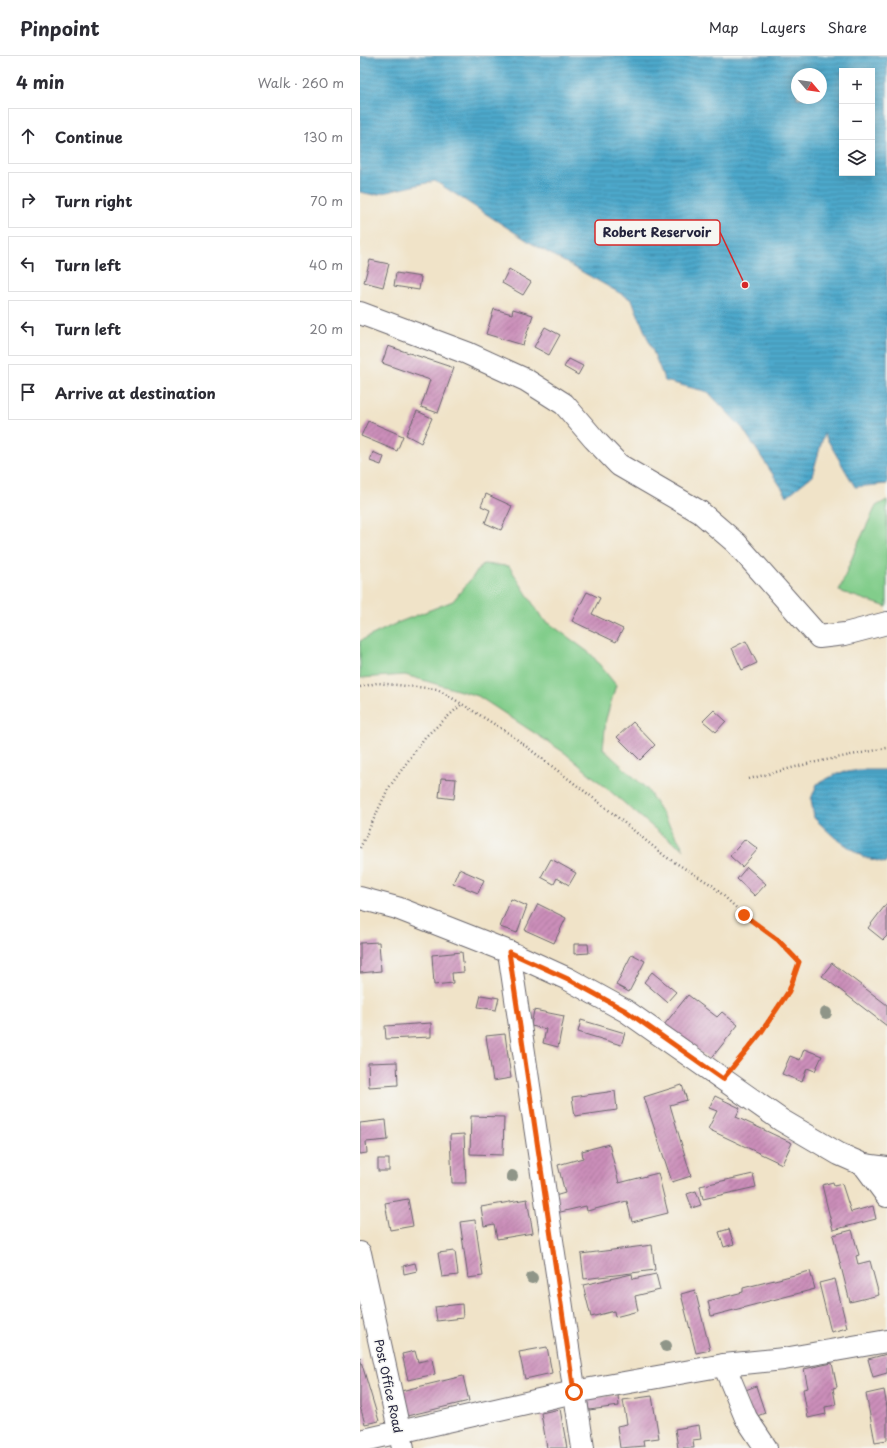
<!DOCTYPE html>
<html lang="en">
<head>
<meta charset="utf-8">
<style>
  body { margin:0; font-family:"Playpen Sans",sans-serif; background:#f7f7f7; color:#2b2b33 }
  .controls { position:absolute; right:12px; top:12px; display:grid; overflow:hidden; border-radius:0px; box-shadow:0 2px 10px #0003 }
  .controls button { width:36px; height:36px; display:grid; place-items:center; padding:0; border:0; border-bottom:1px solid #e1e1e2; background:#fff; color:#2b2b33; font:20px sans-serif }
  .compass { position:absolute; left:431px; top:12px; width:36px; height:36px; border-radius:50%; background:#fff; box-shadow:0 2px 10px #0003; rotate:119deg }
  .stop { position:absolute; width:12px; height:12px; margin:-9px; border:3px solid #ea580c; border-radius:50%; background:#fff }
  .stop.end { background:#ea580c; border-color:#fff; box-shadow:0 1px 4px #0008 }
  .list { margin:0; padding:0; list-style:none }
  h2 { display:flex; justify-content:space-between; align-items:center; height:52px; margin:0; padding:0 16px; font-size:17px }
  h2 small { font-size:13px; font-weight:400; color:#7c7c81 }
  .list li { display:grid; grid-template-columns:26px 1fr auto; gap:12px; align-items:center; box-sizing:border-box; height:56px; margin:0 8px 8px; padding:0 8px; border:1px solid #e1e1e2; border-radius:0px }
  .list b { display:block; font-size:15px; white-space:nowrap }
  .list em { font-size:13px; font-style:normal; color:#7c7c81 }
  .icon { flex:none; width:22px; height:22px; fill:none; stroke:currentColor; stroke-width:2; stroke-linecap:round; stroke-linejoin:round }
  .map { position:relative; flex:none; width:527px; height:1392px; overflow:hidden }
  header { display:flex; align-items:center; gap:24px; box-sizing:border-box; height:56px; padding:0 20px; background:#fff; border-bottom:1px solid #e1e1e2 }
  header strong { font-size:19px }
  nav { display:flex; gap:22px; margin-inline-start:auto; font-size:14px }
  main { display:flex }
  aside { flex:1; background:#fff }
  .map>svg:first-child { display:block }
</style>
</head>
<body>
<header>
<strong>Pinpoint</strong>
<nav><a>Map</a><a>Layers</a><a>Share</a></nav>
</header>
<main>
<aside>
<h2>4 min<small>Walk · 260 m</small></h2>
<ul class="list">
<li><svg class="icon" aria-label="ahead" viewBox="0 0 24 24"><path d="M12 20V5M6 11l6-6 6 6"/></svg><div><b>Continue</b></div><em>130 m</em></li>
<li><svg class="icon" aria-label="right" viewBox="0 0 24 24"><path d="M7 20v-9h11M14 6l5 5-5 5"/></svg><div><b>Turn right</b></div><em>70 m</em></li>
<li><svg class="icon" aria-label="left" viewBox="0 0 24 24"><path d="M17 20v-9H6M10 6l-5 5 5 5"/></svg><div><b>Turn left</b></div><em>40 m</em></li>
<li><svg class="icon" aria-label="left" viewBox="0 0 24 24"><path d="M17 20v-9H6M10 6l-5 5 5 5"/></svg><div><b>Turn left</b></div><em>20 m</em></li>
<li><svg class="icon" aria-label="arrive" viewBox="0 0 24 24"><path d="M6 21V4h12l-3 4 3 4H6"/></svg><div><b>Arrive at destination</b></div></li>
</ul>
</aside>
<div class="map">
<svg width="527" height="1392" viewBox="0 0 527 1392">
  <defs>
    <pattern id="water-rules" width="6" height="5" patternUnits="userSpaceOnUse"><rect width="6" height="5" fill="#4da8cb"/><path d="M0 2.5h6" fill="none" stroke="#4088a6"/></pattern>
    <pattern id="building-hatch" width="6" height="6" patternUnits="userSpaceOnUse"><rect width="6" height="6" fill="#cb8eb9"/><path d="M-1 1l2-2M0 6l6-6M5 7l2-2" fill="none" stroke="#a47498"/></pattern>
  </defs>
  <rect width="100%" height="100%" fill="#f6f6f2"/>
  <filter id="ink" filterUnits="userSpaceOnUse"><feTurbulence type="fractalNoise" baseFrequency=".025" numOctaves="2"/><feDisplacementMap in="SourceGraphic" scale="8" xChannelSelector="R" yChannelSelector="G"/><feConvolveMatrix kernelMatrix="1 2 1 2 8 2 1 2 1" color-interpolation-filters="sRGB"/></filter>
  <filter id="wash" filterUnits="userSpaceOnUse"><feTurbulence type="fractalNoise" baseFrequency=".012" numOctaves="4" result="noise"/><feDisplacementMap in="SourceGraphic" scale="16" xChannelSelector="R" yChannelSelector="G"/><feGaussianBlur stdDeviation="0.9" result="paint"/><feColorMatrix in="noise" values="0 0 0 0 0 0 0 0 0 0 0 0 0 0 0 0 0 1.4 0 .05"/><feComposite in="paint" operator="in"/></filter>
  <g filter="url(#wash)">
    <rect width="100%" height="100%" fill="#f0e3c8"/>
    <g fill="#82cd8b" stroke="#527863">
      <polygon points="527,444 527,551 479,535 496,492 516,450"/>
      <polygon points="123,508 149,510 182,562 231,598 256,629 246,663 243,693 287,733 324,793 301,778 205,697 118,640 45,619 0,622 0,585 37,567 93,545"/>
    </g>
    <g fill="url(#water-rules)" stroke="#386583" fill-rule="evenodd">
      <path d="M0 0H527V428L495 431 464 378 452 420 427 440 383 373 348 336 305 325 272 244 171 187 75 125 14 139 0 136ZM482 15H512V117H482ZM437 18H461V42H437Z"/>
      <polygon points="501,714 527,714 527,804 525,807 503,801 474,781 454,762 451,743 457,728 478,717"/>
    </g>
    <g id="blocks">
      <g fill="url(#building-hatch)">
        <polygon points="10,204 29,208 23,231 4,226"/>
        <polygon points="149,213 171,226 163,239 142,227"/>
        <polygon points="36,217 61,221 59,234 34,230"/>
        <polygon points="134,253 152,258 153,253 173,259 163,289 126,278"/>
        <polygon points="185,271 200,279 189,299 174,291"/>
        <polygon points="28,290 94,312 78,357 61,351 70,324 22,307"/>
        <polygon points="209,303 223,310 218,319 204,311"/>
        <polygon points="57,355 72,362 61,387 46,379"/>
        <polygon points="8,365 43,380 37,395 1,380"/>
        <polygon points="13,396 24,401 21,409 10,405"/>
        <polygon points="126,438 152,450 141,474 125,467 130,454 121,450"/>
        <polygon points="227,536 240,542 232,558 263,573 256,586 212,565"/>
        <polygon points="386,585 397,607 382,614 372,592"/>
        <polygon points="354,654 366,665 356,676 343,665"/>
        <polygon points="273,666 295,689 280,704 257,681"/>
        <polygon points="81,722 96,723 94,743 79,741"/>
        <polygon points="385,783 398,793 382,811 370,800"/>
        <polygon points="191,803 216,817 209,829 197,822 194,828 181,821"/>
        <polygon points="387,811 406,828 395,840 377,823"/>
        <polygon points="99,813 124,824 118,837 93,827"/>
        <polygon points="151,843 167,850 157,877 140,871"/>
        <polygon points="527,847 527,880 523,884 508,872"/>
        <polygon points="178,848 206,862 194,887 165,874"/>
        <polygon points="19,886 21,915 0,917 0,887"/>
        <polygon points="214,888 228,888 229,897 214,898"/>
        <polygon points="102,896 104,916 92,917 93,927 74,929 72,899"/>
        <polygon points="272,898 285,905 269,936 256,929"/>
        <polygon points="472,907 527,949 527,970 462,920"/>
        <polygon points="292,916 316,936 307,946 284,926"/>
        <polygon points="121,939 139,942 136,954 118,951"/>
        <polygon points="328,939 357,961 362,956 378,969 350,1004 304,969"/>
        <polygon points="174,954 204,960 198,991 183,987 186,973 171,970"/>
        <polygon points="221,964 265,977 261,989 218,976"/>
        <polygon points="71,967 71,981 26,983 25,970"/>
        <polygon points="145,978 151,1022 133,1025 126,980"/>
        <polygon points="444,993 462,1000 455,1015 447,1012 442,1026 422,1018 430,1000 440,1004"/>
        <polygon points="37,1006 38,1029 9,1031 8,1007"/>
        <polygon points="322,1029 327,1044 310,1049 331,1120 312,1126 284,1041"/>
        <polygon points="255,1035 257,1054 215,1060 212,1041"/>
        <polygon points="355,1040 380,1052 376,1061 432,1087 422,1108 348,1073 357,1055 349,1052"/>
        <polygon points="111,1060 144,1061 143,1099 110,1098"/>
        <polygon points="26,1064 28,1084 6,1086 7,1097 0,1098 0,1067"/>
        <polygon points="104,1078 106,1127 92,1127 90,1079"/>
        <polygon points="249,1088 259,1127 298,1117 308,1157 272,1166 267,1145 227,1155 226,1150 192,1158 188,1142 205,1137 198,1109 223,1102 222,1095"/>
        <rect x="18" y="1103" width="11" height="12"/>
        <polygon points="393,1118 396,1131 343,1143 340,1130"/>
        <polygon points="473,1126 474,1130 482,1128 491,1156 513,1150 516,1163 473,1174 462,1129"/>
        <polygon points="336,1135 341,1149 332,1152 327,1138"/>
        <polygon points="48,1143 53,1170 30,1174 25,1147"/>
        <polygon points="167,1143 173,1177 137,1183 134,1168 124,1170 121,1151"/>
        <polygon points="115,1164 123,1220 108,1222 100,1166"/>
        <polygon points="369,1173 374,1188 364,1191 359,1176"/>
        <polygon points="492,1174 499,1199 496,1200 498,1208 510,1205 519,1239 490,1246 473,1179"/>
        <polygon points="292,1189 295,1214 224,1223 221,1198"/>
        <polygon points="95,1195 98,1219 82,1221 78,1197"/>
        <polygon points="55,1207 57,1215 44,1218 43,1210"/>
        <polygon points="450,1215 455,1233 351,1260 348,1245 383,1236 383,1232"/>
        <polygon points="272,1218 273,1223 296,1218 300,1234 275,1240 278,1255 255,1261 254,1255 231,1261 223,1229"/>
        <polygon points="475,1223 487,1272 471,1276 459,1227"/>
        <polygon points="335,1234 350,1294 336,1297 321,1238"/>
        <polygon points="102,1248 103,1262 77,1265 75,1251"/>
        <polygon points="187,1291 192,1317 165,1323 159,1296"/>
        <polygon points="55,1295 58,1306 72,1303 75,1318 48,1324 42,1298"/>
        <polygon points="527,1298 527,1317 513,1321 508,1303"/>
        <polygon points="0,1302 19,1365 5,1368 0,1350"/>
        <polygon points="472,1307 477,1331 473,1332 476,1349 465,1351 466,1358 448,1362 443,1333 448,1332 444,1313"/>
        <polygon points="103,1320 109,1345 47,1360 41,1335"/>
        <polygon points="396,1330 405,1357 392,1362 383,1335"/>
        <polygon points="524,1334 527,1351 527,1384 515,1386 506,1338"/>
        <polygon points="258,1339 259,1350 229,1354 227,1342"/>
        <polygon points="292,1340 299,1382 283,1384 284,1390 260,1392 257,1370 267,1368 263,1344"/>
        <polygon points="200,1353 207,1392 187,1392 181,1357"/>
        <polygon points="339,1369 341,1383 333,1384 334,1392 318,1392 315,1373"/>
      </g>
    </g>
  </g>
  <g filter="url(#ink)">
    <use href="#blocks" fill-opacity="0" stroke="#6a666c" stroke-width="1"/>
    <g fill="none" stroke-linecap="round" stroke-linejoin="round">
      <g stroke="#6a666c" stroke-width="24">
        <g id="minor">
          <polyline points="0,257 107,297 166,324 204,348 234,383 259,409 340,456 376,487 459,581 485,578 527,567"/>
          <polyline points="0,842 37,852 149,896 208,923 266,955 421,1064 479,1098 504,1109 527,1112"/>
          <polyline points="149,896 223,1392"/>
          <polyline points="504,1109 527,1140"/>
          <polyline points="0,1197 43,1392"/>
          <polyline points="364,1309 386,1362 406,1392"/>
          <polyline points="0,1385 214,1336 364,1309 424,1303 527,1285"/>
        </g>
      </g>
      <g stroke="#6a666c" stroke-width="2.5" stroke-dasharray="1 3" stroke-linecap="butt">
        <polyline points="0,631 17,627 77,633 102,648 150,678 245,751 306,801 352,829 384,859 418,884 439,906 429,935 399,978 377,1006"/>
        <polyline points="389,723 451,707 527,692"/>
        <polyline points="0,792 28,733 65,681 102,648"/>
      </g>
      <use href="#minor" stroke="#fff" stroke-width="22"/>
    </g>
    <g fill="#8f9588">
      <circle cx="466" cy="957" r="6"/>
      <circle cx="152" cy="1120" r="6"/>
      <circle cx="172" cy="1222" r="6"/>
      <circle cx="306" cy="1290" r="6"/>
    </g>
  </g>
  <g fill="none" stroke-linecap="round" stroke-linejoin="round" filter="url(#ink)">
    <polyline stroke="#ea580c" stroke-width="5" points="214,1336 149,896 208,923 266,955 363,1023 400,978 429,935 439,906 418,884 384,859"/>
  </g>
  <g text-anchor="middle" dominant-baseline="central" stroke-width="3" stroke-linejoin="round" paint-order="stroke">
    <g font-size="12" fill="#22223b" stroke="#f6f6f2">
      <text transform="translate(29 1330) rotate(78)">Post Office Road</text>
    </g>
  </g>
  <path fill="none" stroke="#d62828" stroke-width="1.5" d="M385 229L360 176"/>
  <circle fill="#d62828" stroke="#f6f6f2" stroke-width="1.5" cx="385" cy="229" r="4"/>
  <rect fill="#f6f6f2" stroke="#d62828" stroke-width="1.5" x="235" y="164" width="125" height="25" rx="4"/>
  <g font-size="13" text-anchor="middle" font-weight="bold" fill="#22223b">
    <text x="297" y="181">Robert Reservoir</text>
  </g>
</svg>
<div class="controls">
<button>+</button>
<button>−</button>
<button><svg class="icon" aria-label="layers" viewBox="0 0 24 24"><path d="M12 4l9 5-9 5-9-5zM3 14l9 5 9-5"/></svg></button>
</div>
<svg class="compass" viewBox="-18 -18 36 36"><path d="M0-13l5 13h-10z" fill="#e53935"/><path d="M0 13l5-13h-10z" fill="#7c7c81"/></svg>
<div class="stop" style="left:214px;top:1336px"></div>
<div class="stop end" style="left:384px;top:859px"></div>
</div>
</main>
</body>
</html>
